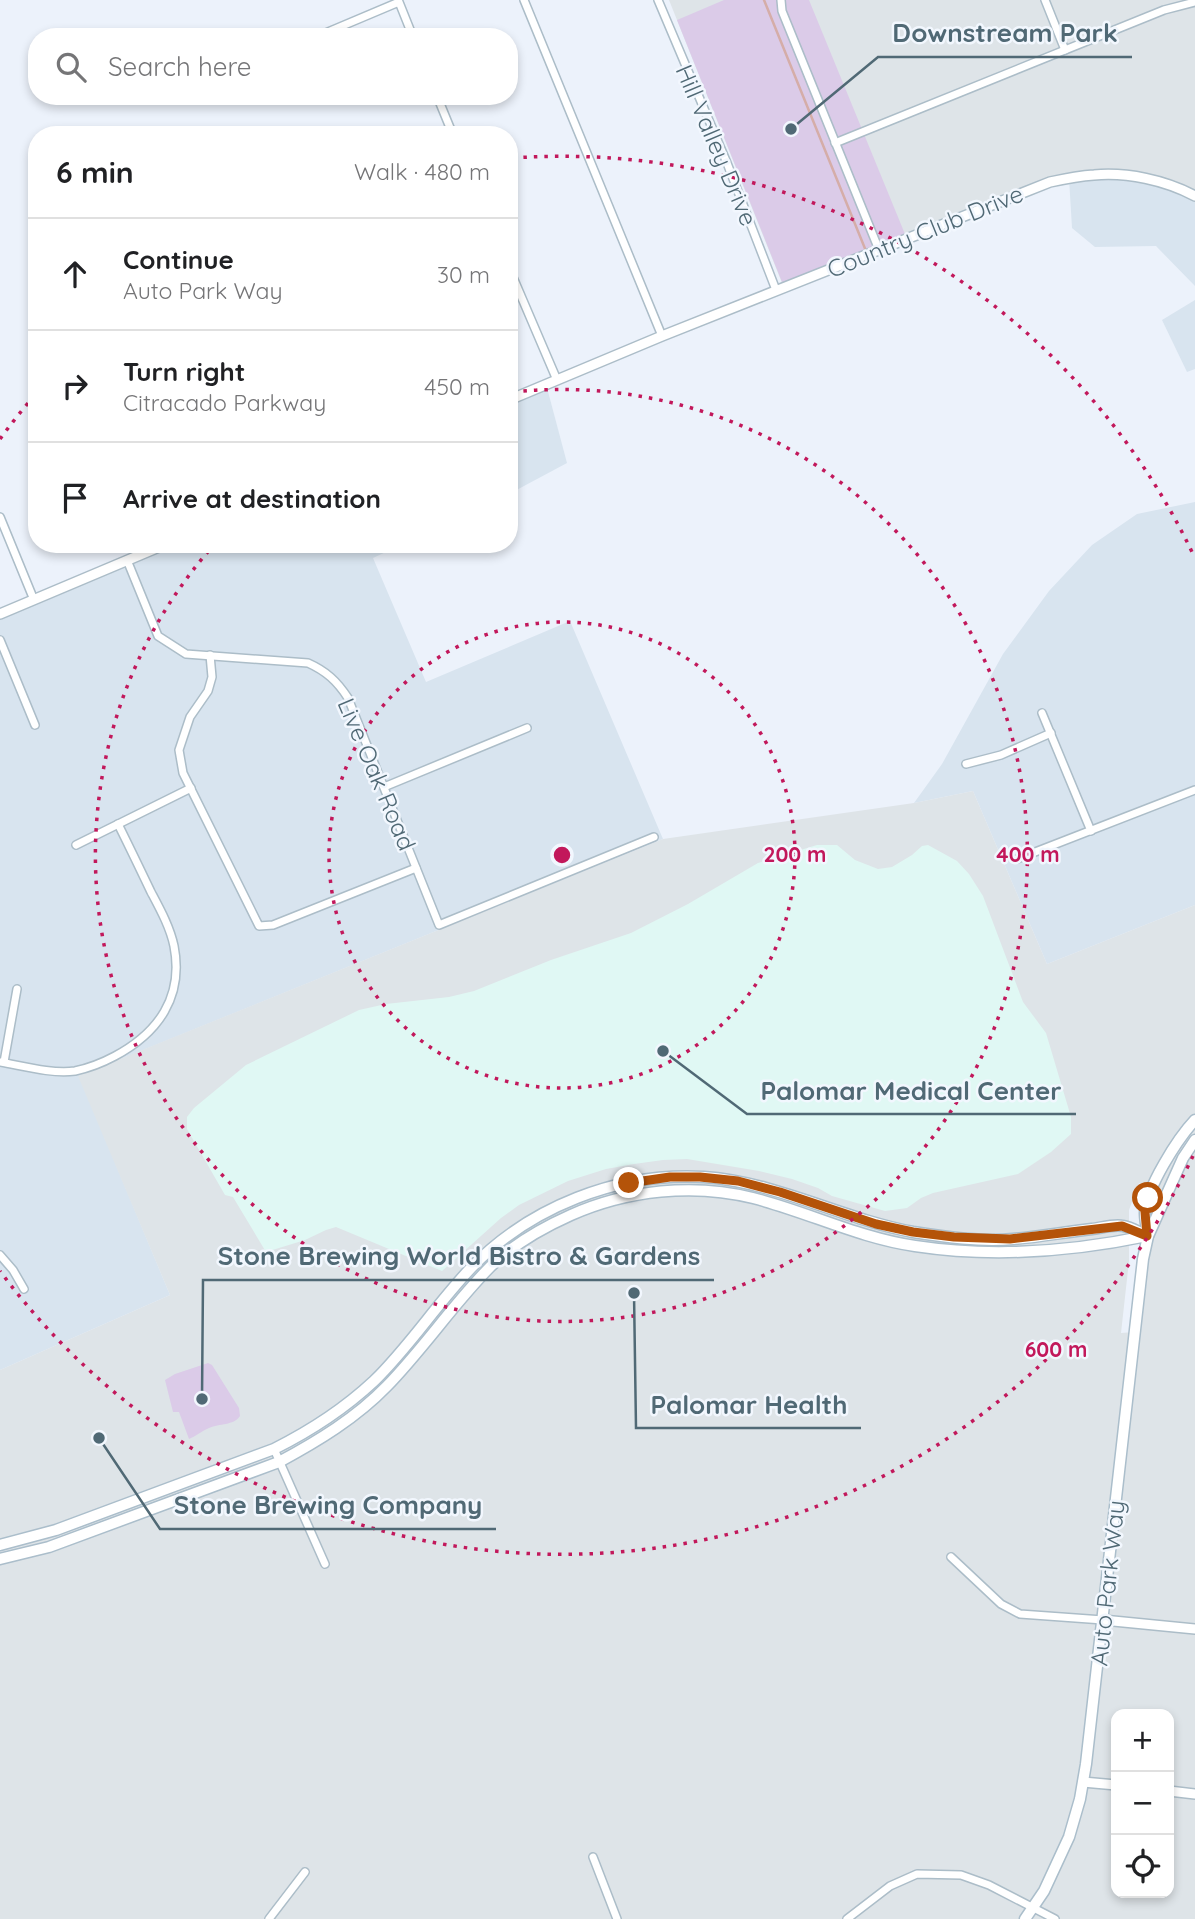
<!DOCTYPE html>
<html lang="en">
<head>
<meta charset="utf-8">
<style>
  body { margin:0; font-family:Quicksand,sans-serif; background:#f2f2f2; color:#202124 }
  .controls { position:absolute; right:21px; bottom:21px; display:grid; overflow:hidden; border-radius:14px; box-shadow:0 4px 10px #0003 }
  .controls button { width:63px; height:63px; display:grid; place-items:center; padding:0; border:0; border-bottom:2px solid #e0e0e0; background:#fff; color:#202124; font:35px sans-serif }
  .stop { position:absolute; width:21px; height:21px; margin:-16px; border:5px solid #b45309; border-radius:50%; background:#fff }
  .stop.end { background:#b45309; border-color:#fff; box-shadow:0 2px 7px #0008 }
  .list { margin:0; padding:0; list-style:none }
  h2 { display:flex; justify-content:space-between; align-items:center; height:91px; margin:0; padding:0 28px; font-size:30px }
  h2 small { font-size:23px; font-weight:400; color:#757577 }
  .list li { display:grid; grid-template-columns:46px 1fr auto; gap:21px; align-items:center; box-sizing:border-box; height:112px; padding:0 28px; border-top:2px solid #e0e0e0 }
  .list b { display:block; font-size:26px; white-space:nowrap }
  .list p { margin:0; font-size:23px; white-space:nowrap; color:#757577 }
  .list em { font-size:23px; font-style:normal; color:#757577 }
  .icon { flex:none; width:38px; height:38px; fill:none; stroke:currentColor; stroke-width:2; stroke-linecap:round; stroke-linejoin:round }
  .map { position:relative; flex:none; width:1195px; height:1919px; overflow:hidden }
  .search { position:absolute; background:#fff; box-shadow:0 4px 10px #0003; left:28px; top:28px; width:490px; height:77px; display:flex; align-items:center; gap:18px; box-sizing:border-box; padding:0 24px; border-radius:28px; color:#757577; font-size:26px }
  .panel { position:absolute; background:#fff; box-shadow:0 4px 10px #0003; left:28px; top:126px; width:490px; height:427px; border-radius:28px }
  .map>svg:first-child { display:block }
</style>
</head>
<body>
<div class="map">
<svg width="1195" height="1919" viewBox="0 0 1195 1919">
  <rect width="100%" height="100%" fill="#ecf2fb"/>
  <g fill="#d8e4ef">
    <polygon points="1119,175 1195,195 1195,286 1156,246 1095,247 1072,228 1069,178"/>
    <polygon points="1195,300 1195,369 1187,372 1162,320"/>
    <polygon points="546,384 567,463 509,494 509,400"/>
    <polygon points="1195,502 1195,905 1047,964 973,791 914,803 942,764 1003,654 1049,591 1092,545 1137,514"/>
    <polygon points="167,544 403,544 373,558 426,682 570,621 663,839 79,1076 170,1295 0,1370 0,614"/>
  </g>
  <g fill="#dee4e8" fill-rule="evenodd">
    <polygon points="669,0 1195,0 1195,195 1138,177 1059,180 784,288"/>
    <path d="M973 791 1047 964 1195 905V1919H0V1370L170 1295 78 1076 663 839 914 803ZM1139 1183 1156 1191 1149 1218 1135 1332 1121 1333 1129 1261V1210ZM1116 1714H1169V1893H1116Z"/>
  </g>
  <polygon fill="#e0f8f4" points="817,845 837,845 855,860 878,869 892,867 912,855 922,846 928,845 957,861 969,874 983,896 1023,1002 1046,1033 1071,1117 1071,1134 1051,1152 1018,1174 933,1193 921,1198 907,1208 885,1211 832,1196 818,1188 792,1179 759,1171 687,1159 663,1160 634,1164 606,1169 568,1181 519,1205 501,1218 442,1271 336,1227 326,1230 305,1240 266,1252 233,1197 225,1195 187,1129 187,1117 194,1108 246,1065 359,1010 386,1004 449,997 474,991 551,960 631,933 688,904 758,863"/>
  <g fill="#dbcbe8">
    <polygon points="724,0 809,0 907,239 784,287 677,20"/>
    <path d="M208 1363 212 1365 239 1408 240 1416C233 1426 220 1423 209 1428 202 1431 196 1436 189 1439L179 1412H173L165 1380 175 1374Z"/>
  </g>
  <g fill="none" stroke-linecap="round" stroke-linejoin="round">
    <polyline stroke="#d5ada8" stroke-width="2.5" points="764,0 866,251"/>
    <g stroke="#acbdc8" stroke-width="10">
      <g id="minor">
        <polyline points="524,0 662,336"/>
        <polyline points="658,0 727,163 776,290"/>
        <polyline points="781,0 782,11 879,250"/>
        <polyline points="1045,0 1065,50"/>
        <polyline points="316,37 399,2 413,37"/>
        <polyline points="437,96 453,135"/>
        <polyline points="835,143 1164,10 1195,2"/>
        <polyline points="509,268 557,380"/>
        <polyline points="0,517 34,600"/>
        <path d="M127 560 158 636 186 654 308 663C326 671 337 681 348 698L439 925 654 837"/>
        <polyline points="0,640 35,725"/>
        <polyline points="210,655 212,677 208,691 190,717 179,750 183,773 259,926 273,925 416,868"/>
        <polyline points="1042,713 1091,831"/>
        <polyline points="966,764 1001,755 1051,733"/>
        <polyline points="384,787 527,728"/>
        <polyline points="76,845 191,788"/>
        <polyline points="1017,859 1195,790"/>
        <path d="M0 1062C23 1066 51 1074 75 1071 89 1068 102 1063 115 1056 158 1033 184 997 174 946 170 927 160 909 151 892 140 869 129 846 118 824"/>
        <polyline points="4,1062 17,989"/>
        <polyline points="0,1255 13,1270 24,1289"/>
        <polyline points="274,1449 325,1564"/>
        <polyline points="951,1557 1001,1604 1020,1614 1103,1620"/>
        <polyline points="593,1857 617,1919"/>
        <polyline points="269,1919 305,1872"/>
        <polyline points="847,1919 890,1886 917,1874 961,1875 989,1885 1055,1919"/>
      </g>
    </g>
    <g stroke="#acbdc8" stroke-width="12">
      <g id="tertiary">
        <path d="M509 400 662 336 1050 182C1064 179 1079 176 1094 175 1127 172 1165 180 1195 196"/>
        <polyline points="0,614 166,544"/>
        <polyline points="1103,1620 1195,1629"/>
        <polyline points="1083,1782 1116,1785"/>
        <polyline points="1169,1791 1195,1794"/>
      </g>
    </g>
    <g stroke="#abbecb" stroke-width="13">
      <g id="secondary">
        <path d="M1147 1235C1147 1228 1145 1220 1145 1213 1146 1188 1178 1138 1195 1120"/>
        <path d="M0 1545 56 1530 274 1449C310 1431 344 1409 374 1381 409 1347 436 1305 470 1269 529 1207 618 1172 704 1177 777 1182 842 1219 913 1232 945 1237 980 1242 1013 1239 1039 1237 1065 1232 1092 1229 1101 1228 1114 1224 1123 1226 1131 1227 1140 1233 1148 1236"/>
        <path d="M0 1559 49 1547 279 1462C318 1441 356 1418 387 1386 424 1348 454 1303 491 1266 513 1245 544 1227 571 1215 627 1190 694 1183 753 1198 808 1212 859 1238 915 1246 994 1258 1070 1252 1147 1236"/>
        <polyline points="1025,1919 1044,1891 1069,1837 1080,1799 1086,1764 1143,1259 1148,1236 1183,1158 1195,1140"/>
      </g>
    </g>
    <use href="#minor" stroke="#fff" stroke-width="7"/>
    <use href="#tertiary" stroke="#fff" stroke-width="9"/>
    <use href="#secondary" stroke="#fff" stroke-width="10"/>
  </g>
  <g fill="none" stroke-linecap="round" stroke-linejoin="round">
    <polyline stroke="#b45309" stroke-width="9" points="629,1183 670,1177 700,1177 738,1181 780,1192 876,1224 913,1232 954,1237 1010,1239 1122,1226 1147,1236 1145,1212 1148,1198"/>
  </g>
  <g fill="none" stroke="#c2185b" stroke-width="3.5" stroke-dasharray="3.5 7">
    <circle cx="562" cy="855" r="233"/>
    <path d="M513 392A466 466 0 1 1 213 546"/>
    <path d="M1193 1156A699 699 0 0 1 0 1271M0 439A699 699 0 0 1 34 396M513 158A699 699 0 0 1 1193 554"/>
  </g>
  <g text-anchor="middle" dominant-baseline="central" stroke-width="5" stroke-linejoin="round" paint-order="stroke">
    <g font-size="24" fill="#506975" stroke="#f2f7fe">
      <text transform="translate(717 145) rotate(67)">Hill Valley Drive</text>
      <text transform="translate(925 231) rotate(-22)">Country Club Drive</text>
      <text transform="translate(377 774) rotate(67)">Live Oak Road</text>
      <text transform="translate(1107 1583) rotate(-84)">Auto Park Way</text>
    </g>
  </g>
  <circle cx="562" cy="855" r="10" fill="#c2185b" stroke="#f2f7fe" stroke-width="3.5"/>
  <g font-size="21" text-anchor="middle" font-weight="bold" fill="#c2185b" stroke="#f2f7fe" stroke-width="5" stroke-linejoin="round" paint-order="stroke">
    <text x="795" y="862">200 m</text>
    <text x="1028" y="862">400 m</text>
    <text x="1056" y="1357">600 m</text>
  </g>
  <path fill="none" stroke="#506975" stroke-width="2.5" d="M791 129L878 57H1132M663 1051L747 1114H1076M202 1399L203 1280H714M634 1293L636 1428H861M99 1438L160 1529H496"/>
  <g fill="#506975" stroke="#f2f7fe" stroke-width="2.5">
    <circle cx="791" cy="129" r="7"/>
    <circle cx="663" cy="1051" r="7"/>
    <circle cx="202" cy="1399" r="7"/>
    <circle cx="634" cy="1293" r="7"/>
    <circle cx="99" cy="1438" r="7"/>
  </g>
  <g font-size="26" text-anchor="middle" font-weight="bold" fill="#506975" stroke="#f2f7fe" stroke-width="5" stroke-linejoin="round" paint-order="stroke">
    <text x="1005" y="42">Downstream Park</text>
    <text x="911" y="1100">Palomar Medical Center</text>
    <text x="459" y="1265">Stone Brewing World Bistro &amp; Gardens</text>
    <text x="749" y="1414">Palomar Health</text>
    <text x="328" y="1514">Stone Brewing Company</text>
  </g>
</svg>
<div class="controls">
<button>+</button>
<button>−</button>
<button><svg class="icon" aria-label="locate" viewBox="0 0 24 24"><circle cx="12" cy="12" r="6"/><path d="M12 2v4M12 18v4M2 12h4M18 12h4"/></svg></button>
</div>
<div class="stop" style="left:1148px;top:1198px"></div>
<div class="stop end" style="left:629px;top:1183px"></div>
<div class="search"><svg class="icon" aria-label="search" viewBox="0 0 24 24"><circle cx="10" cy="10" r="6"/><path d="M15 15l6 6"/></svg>Search here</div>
<section class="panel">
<h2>6 min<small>Walk · 480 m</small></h2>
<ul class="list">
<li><svg class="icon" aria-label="ahead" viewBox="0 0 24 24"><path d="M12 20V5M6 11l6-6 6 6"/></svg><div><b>Continue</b><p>Auto Park Way</p></div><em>30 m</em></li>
<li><svg class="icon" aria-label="right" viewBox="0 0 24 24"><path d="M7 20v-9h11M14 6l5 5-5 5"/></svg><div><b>Turn right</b><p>Citracado Parkway</p></div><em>450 m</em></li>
<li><svg class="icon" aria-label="arrive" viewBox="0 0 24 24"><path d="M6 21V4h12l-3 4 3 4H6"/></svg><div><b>Arrive at destination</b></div></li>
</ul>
</section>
</div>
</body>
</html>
